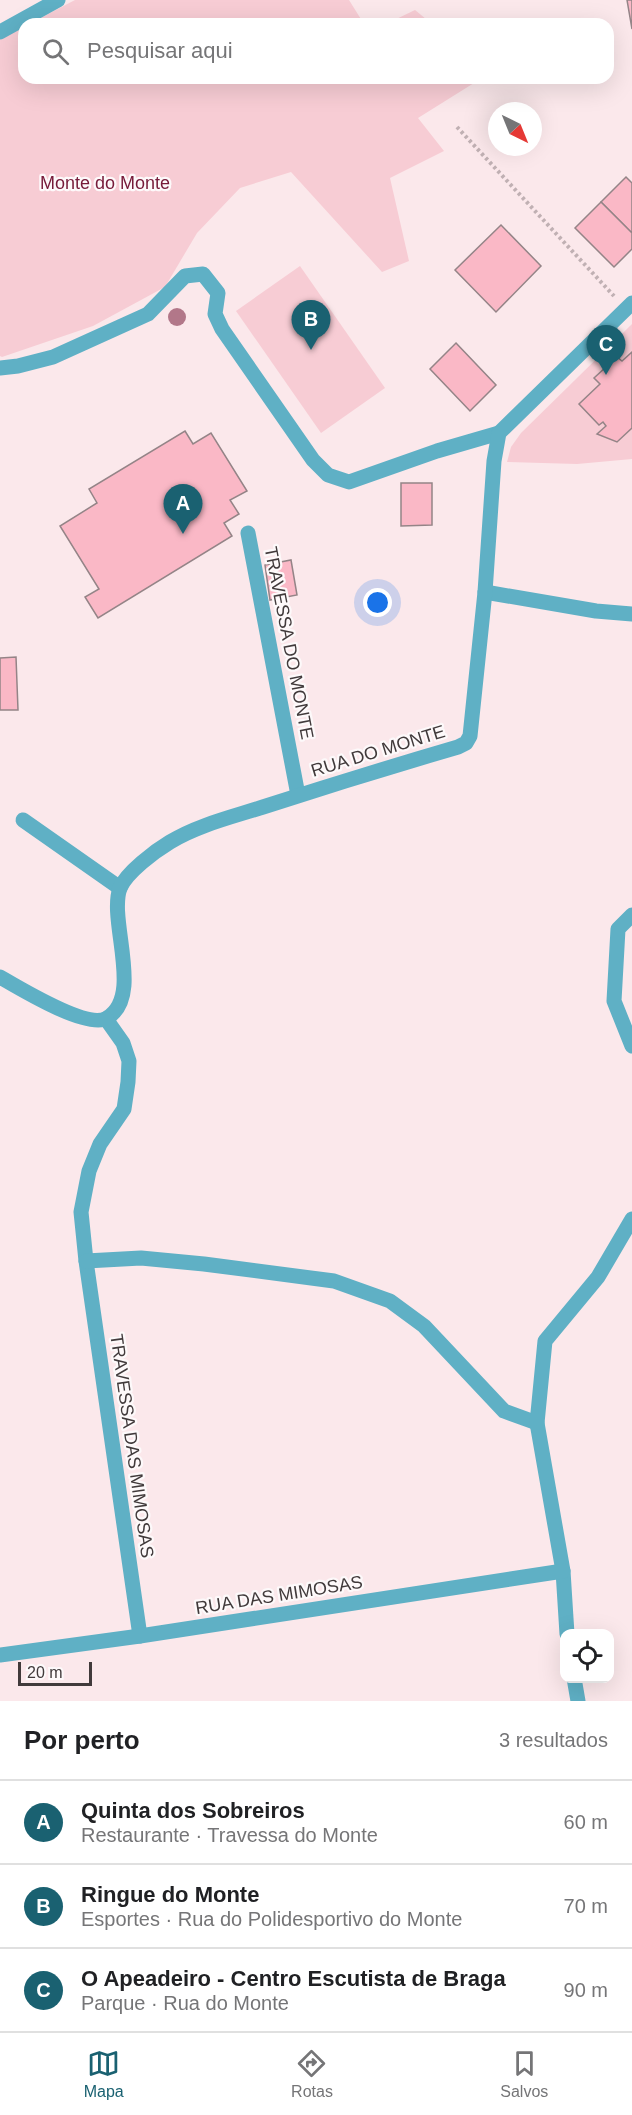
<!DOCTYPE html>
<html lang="pt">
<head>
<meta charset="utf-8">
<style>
  body { margin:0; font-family:Arial,sans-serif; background:#f2f2f2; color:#202124 }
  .controls { position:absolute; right:18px; bottom:18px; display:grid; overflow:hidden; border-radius:12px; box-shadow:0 6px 24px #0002 }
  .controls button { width:54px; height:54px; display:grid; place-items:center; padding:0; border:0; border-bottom:2px solid #e0e0e0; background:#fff; color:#202124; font:30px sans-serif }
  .compass { position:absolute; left:488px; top:102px; width:54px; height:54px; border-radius:50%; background:#fff; box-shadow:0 6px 24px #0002; rotate:137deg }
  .scale { position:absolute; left:18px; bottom:15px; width:74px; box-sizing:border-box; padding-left:6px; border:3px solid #413a3b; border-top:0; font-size:16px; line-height:21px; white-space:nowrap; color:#413a3b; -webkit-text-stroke:4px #fdf9fa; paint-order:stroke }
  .you { position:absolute; left:378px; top:603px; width:21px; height:21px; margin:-15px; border:4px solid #fff; border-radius:50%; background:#1a73e8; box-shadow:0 0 0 9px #1a73e833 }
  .badge { display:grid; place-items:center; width:39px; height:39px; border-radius:50%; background:#1a6171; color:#fff; font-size:20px; font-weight:700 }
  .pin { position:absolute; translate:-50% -50px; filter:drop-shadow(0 2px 3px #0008) }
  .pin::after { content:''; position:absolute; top:32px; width:21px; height:18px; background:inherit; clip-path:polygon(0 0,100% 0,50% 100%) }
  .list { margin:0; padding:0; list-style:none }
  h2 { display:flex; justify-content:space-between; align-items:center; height:78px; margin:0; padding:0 24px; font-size:26px }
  h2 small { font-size:20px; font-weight:400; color:#757577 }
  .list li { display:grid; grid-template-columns:39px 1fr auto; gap:18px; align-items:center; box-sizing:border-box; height:84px; padding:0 24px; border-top:2px solid #e0e0e0 }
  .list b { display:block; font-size:22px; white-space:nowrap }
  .list p { margin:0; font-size:20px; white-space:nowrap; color:#757577 }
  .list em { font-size:20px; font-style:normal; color:#757577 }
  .icon { flex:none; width:33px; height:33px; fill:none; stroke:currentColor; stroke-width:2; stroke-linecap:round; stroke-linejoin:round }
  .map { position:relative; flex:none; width:632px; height:1701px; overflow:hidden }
  .search { position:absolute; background:#fff; box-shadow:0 6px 24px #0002; left:18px; right:18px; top:18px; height:66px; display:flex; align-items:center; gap:15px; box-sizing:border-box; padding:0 21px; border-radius:18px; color:#757577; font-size:22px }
  .sheet { height:330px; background:#fff }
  nav { display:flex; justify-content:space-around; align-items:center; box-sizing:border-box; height:84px; border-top:2px solid #e0e0e0; background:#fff; font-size:16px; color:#757577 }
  nav a { display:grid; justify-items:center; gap:3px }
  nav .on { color:#1a6171 }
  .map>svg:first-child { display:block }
</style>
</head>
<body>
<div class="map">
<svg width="632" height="1701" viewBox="0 0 632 1701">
  <rect width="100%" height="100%" fill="#fbe8eb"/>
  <g fill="#f7ccd4">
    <polygon points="75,0 349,0 364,24 29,24"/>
    <polygon points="415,10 432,24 386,24"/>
    <polygon points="24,27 24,78 482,78 418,118 444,151 390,178 409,261 382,272 291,172 240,188 197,233 165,287 93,326 2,357 0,356 0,39"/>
    <polygon points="300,266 385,388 321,433 236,311"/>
    <polygon points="632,324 632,459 577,464 507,462 511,447 521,433"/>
  </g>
  <g fill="#fab8c6" stroke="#948487" stroke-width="1.5">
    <polygon points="627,0 632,0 632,29"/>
    <polygon points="626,177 632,183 632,233 601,202"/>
    <polygon points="601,202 632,233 632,249 614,267 575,228"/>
    <polygon points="501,225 541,266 496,312 455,270"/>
    <polygon points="456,343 496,385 470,411 430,369"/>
    <polygon points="632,352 632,428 617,442 597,434 606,426 603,422 599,425 579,404 600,384 594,378 617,357 622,361"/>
    <polygon points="185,431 193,444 211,433 247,491 230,500 239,514 224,523 232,536 98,618 85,597 99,589 60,526 97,503 89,489"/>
    <polygon points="401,483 432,483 432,525 401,526"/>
    <polygon points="291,560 297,595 270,600 265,565"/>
    <polygon points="16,657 18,710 0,710 0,658"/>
  </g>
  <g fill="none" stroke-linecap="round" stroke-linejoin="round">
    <polyline stroke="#c0b0b3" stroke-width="4" stroke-dasharray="3 3" stroke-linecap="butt" points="457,127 614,296"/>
    <g stroke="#5fb0c5" stroke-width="15">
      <polyline points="0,32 58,0"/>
      <polyline points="0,368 18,366 53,357 148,314 185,276 203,274 218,293 215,314 222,329 313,460 328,475 349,482 437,451 499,433"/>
      <polyline points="248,533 298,795"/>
      <polyline points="485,592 596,611 632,614"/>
      <polyline points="23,820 120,888"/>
      <polyline points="632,915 618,929 614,1001 632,1046"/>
      <path d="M0 977C19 988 88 1030 107 1018 144 996 108 921 120 888 127 872 155 851 170 842 198 825 232 817 263 807 328 786 393 766 458 747L466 743 470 736 485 592 494 461 499 433 632 303"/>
      <polyline points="106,1019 123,1043 129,1061 128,1082 124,1109 100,1144 89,1171 81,1212 86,1261 140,1636"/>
      <polyline points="86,1261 141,1258 204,1264 334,1281 390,1301 424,1326 504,1411 537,1423"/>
      <polyline points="567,1634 563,1571 537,1423 545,1341 598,1277 632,1219"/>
      <polyline points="0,1655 140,1636 563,1571"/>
      <polyline points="574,1678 578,1701"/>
    </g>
  </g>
  <circle fill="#b27789" cx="177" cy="317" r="9"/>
  <g text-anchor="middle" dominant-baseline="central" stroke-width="4.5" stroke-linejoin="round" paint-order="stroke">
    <g font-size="18" fill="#761a39" stroke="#fdf9fa">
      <text x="105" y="183">Monte do Monte</text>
    </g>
    <g font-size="18" fill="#413a3b" stroke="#fdf9fa">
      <text transform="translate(289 643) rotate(79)">TRAVESSA DO MONTE</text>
      <text transform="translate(378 751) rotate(-17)">RUA DO MONTE</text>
      <text transform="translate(132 1446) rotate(82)">TRAVESSA DAS MIMOSAS</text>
      <text transform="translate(279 1595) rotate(-9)">RUA DAS MIMOSAS</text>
    </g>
  </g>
</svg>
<div class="controls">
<button><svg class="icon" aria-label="locate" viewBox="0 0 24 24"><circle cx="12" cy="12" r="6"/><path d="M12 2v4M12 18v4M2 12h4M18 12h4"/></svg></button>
</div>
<svg class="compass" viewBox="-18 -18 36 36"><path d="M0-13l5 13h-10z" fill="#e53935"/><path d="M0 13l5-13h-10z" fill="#757577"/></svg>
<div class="scale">20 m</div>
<div class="you"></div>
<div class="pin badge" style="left:183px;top:534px">A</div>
<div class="pin badge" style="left:311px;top:350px">B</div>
<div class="pin badge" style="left:606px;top:375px">C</div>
<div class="search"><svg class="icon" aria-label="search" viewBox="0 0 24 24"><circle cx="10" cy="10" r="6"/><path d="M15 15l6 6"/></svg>Pesquisar aqui</div>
</div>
<section class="sheet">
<h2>Por perto<small>3 resultados</small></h2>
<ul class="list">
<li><span class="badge">A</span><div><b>Quinta dos Sobreiros</b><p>Restaurante · Travessa do Monte</p></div><em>60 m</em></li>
<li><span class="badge">B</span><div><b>Ringue do Monte</b><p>Esportes · Rua do Polidesportivo do Monte</p></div><em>70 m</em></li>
<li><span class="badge">C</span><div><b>O Apeadeiro - Centro Escutista de Braga</b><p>Parque · Rua do Monte</p></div><em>90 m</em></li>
</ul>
</section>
<nav>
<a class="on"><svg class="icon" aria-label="map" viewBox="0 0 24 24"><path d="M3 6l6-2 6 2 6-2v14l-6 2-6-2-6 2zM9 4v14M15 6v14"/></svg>Mapa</a>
<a><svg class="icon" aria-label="directions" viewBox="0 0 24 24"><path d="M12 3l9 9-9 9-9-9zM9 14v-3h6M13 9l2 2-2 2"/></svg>Rotas</a>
<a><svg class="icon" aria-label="saved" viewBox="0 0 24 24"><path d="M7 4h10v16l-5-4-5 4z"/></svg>Salvos</a>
</nav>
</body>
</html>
